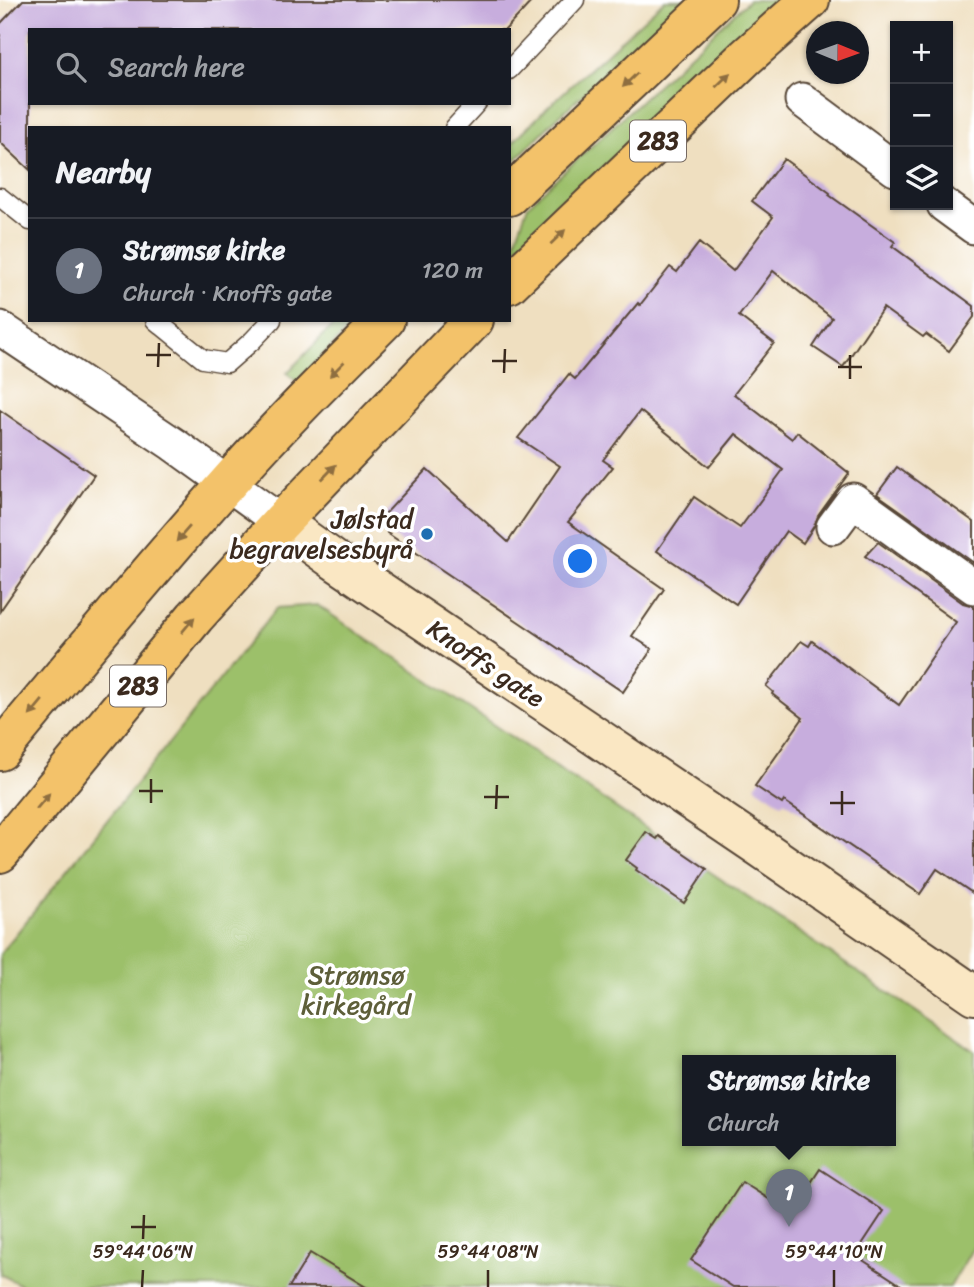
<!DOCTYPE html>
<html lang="en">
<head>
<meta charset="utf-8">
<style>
  body { margin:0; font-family:Sriracha,sans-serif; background:#20242c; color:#f1f3f6 }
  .controls { position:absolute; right:21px; top:21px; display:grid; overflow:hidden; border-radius:0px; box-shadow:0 2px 5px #0004 }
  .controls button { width:63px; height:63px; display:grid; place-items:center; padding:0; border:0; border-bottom:2px solid #363941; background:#171b24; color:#f1f3f6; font:35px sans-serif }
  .compass { position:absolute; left:806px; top:21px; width:63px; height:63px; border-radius:50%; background:#171b24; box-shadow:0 2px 5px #0004; rotate:91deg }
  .you { position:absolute; left:581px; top:562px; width:24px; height:24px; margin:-18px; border:5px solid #fff; border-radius:50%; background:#1a73e8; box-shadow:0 0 0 10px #1a73e833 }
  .badge { display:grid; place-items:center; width:46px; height:46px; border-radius:50%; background:#db2777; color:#fff; font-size:23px; font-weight:700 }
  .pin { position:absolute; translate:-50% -58px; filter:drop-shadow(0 2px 4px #0008) }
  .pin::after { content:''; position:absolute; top:37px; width:24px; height:21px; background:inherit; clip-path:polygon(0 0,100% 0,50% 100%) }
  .popup { position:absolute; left:682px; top:1055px; width:214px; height:91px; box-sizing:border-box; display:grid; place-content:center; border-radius:0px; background:#171b24; filter:drop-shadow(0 2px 5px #0005); font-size:23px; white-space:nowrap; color:#9ea1a6 }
  .popup b { font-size:26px; color:#f1f3f6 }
  .popup::after { content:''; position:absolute; left:50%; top:100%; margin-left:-14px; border:14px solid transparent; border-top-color:#171b24 }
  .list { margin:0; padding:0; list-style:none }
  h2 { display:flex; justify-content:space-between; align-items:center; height:91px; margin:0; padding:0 28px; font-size:30px }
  h2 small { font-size:23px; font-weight:400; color:#9ea1a6 }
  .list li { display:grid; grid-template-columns:46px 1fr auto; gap:21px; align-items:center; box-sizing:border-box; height:105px; padding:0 28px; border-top:2px solid #363941 }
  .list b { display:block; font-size:26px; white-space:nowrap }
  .list p { margin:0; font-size:23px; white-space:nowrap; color:#9ea1a6 }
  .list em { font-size:23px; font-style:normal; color:#9ea1a6 }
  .icon { flex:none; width:38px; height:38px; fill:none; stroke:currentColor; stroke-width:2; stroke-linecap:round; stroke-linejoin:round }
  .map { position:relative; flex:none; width:974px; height:1287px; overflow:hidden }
  .search { position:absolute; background:#171b24; box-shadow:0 2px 5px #0004; left:28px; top:28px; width:483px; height:77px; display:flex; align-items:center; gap:18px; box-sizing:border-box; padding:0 24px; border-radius:0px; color:#9ea1a6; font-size:26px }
  .panel { position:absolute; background:#171b24; box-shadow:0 2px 5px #0004; left:28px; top:126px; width:483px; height:196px; border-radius:0px }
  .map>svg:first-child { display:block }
</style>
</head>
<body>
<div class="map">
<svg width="974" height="1287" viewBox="0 0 974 1287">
  <rect width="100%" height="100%" fill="#fff"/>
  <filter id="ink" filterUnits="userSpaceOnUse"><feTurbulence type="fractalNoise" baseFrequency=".0143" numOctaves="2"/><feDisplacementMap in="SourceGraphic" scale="14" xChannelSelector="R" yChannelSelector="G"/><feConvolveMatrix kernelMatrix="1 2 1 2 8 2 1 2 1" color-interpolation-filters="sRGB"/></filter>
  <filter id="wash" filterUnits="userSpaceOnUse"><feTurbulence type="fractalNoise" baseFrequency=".00686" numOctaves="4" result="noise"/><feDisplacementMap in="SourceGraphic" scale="28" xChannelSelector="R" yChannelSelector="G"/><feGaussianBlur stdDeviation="1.57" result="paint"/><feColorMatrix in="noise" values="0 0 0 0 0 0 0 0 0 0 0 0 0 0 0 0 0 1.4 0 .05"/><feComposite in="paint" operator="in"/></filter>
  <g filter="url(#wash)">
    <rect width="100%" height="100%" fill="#efdfc0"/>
    <g fill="#9cc06a" stroke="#6c7544" stroke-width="2" fill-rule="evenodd">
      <polygon points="665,0 686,0 557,118 509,166 509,146 550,105"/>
      <polygon points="749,0 785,0 511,253 528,205"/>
      <polygon points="338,320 357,320 297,382 287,373"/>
      <path d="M317 605 974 1051V1246L950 1287H24L0 1274V954L277 608ZM688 1061H890V1141H688Z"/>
    </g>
    <g id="blocks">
      <g fill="#c7addd">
        <polygon points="23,0 533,0 505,30 30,30 30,170 0,142 0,24"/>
        <polygon points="784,159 830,193 829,195 895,242 892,246 974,306 974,317 949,351 926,334 923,337 883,308 843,367 813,347 832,318 773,271 739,316 774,343 734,394 792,439 797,432 849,473 818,516 814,526 803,543 786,531 736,604 657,551 694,497 740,528 783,470 736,434 709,467 640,411 603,460 613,467 568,522 664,589 632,636 652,649 623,692 387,533 385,514 427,469 508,542 560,466 518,438 569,374 575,379 638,303 640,305 670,267 677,272 699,243 733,271 773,217 752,201"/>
        <polygon points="0,410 94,475 0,611"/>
        <polygon points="897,467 974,522 974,563 877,494"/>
        <polygon points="878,542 963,603 974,606 974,894 937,869 920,894 784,801 782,804 755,786 803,718 772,694 773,692 766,686 801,641 809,646 812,641 899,705 956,622 865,556"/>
        <polygon points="646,832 657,839 659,836 707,869 684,903 636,870 637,868 626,860"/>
        <polygon points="820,1169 884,1211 855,1255 904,1287 733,1287 691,1260 742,1182 791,1213"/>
        <polygon points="310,1253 366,1287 289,1287"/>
      </g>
    </g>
  </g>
  <g filter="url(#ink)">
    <use href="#blocks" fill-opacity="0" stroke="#564536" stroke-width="2"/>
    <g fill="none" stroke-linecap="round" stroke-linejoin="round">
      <g stroke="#564536" stroke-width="21">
        <g id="service">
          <polyline points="509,70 575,0"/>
          <polyline points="454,128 477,103"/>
          <polyline points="0,197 30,221"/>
          <polyline points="155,320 203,359 227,363 252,341 272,320"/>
        </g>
      </g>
      <g stroke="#564536" stroke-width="37">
        <g id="minor">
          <polyline points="802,100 895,169"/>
          <polyline points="944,205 974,227"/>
          <polyline points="0,328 173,444 281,522"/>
          <polyline points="833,527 853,500 974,587"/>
        </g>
      </g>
      <g stroke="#564536" stroke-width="42">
        <polyline id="secondary" points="281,522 334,560 761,848 974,995"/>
      </g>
      <g stroke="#564536" stroke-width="42">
        <g id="primary">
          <polyline points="509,196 716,0"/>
          <polyline points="509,284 746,57 810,0"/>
          <path d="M0 751C75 661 149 571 227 484 277 427 331 374 385 320"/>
          <polyline points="0,853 195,617 281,522 474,320"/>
        </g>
      </g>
      <use href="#service" stroke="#fff" stroke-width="18"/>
      <use href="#minor" stroke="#fff" stroke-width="33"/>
      <use href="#secondary" stroke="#fae7c3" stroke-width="38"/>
      <use href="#primary" stroke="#f3c26a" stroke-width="38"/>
    </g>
    <defs><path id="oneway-solid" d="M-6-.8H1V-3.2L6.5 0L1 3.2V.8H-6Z" transform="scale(1.75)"/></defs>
    <g fill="#8e6e40">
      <use href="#oneway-solid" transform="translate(630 80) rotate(136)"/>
      <use href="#oneway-solid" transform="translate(723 80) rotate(-44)"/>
      <use href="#oneway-solid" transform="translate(558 237) rotate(-44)"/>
      <use href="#oneway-solid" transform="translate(337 369) rotate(135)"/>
      <use href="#oneway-solid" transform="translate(329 472) rotate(-46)"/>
      <use href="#oneway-solid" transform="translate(183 534) rotate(131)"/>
      <use href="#oneway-solid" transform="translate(188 625) rotate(-50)"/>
      <use href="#oneway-solid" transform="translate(36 708) rotate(130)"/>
      <use href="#oneway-solid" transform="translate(43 801) rotate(-50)"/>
    </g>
  </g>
  <path fill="none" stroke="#3b2a1e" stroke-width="2.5" d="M146 355H171M492 361H517M158 367 159 343M838 367H862M504 373 505 349M850 379V355M139 791H163M484 797H509M151 803V779M830 803H855M496 809 497 785M842 815V791M131 1227H156M143 1239 144 1215M142 1287 143 1270M488 1287V1270M834 1287V1270"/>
  <circle fill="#1f6fb2" stroke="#fff" stroke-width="2.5" cx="427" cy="534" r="7"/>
  <g text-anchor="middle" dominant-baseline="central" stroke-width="7" stroke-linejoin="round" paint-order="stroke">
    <g fill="#fff" stroke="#766a62" stroke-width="2">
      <rect x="630" y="120.5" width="56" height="41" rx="5"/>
      <rect x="110" y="665.5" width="56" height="41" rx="5"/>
    </g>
    <g font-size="24" font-weight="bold" fill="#3b2a1e">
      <text x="658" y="141">283</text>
      <text x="138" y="686">283</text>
    </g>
    <g font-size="26" fill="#3b2a1e" stroke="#fff" text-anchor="end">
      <text x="413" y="519">Jølstad<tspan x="413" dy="30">begravelsesbyrå</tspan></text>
    </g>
    <g font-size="26" fill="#3b2a1e" stroke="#fff">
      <text transform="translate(486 663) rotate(34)">Knoffs gate</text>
    </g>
    <g font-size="26" fill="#5d5e39" stroke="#fff">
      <text x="356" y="975">Strømsø<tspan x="356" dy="30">kirkegård</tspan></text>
    </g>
  </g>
  <g font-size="18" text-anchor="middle" fill="#3b2a1e" stroke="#fff" stroke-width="7" stroke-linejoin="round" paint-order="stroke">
    <text x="143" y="1258">59°44'06"N</text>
    <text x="488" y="1258">59°44'08"N</text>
    <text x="834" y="1258">59°44'10"N</text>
  </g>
</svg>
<div class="controls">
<button>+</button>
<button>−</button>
<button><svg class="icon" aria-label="layers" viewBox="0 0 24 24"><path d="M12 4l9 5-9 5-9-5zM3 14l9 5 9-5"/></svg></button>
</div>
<svg class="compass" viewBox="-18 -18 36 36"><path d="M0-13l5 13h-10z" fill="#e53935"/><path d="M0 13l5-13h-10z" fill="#9ea1a6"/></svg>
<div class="you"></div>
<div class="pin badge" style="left:789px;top:1227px;background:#6b7280">1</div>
<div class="popup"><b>Strømsø kirke</b>Church</div>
<div class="search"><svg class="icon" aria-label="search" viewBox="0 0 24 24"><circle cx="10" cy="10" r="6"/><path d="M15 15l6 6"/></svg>Search here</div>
<section class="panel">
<h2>Nearby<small></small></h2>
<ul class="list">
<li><span class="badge" style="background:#6b7280">1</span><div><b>Strømsø kirke</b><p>Church · Knoffs gate</p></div><em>120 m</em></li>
</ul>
</section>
</div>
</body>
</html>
